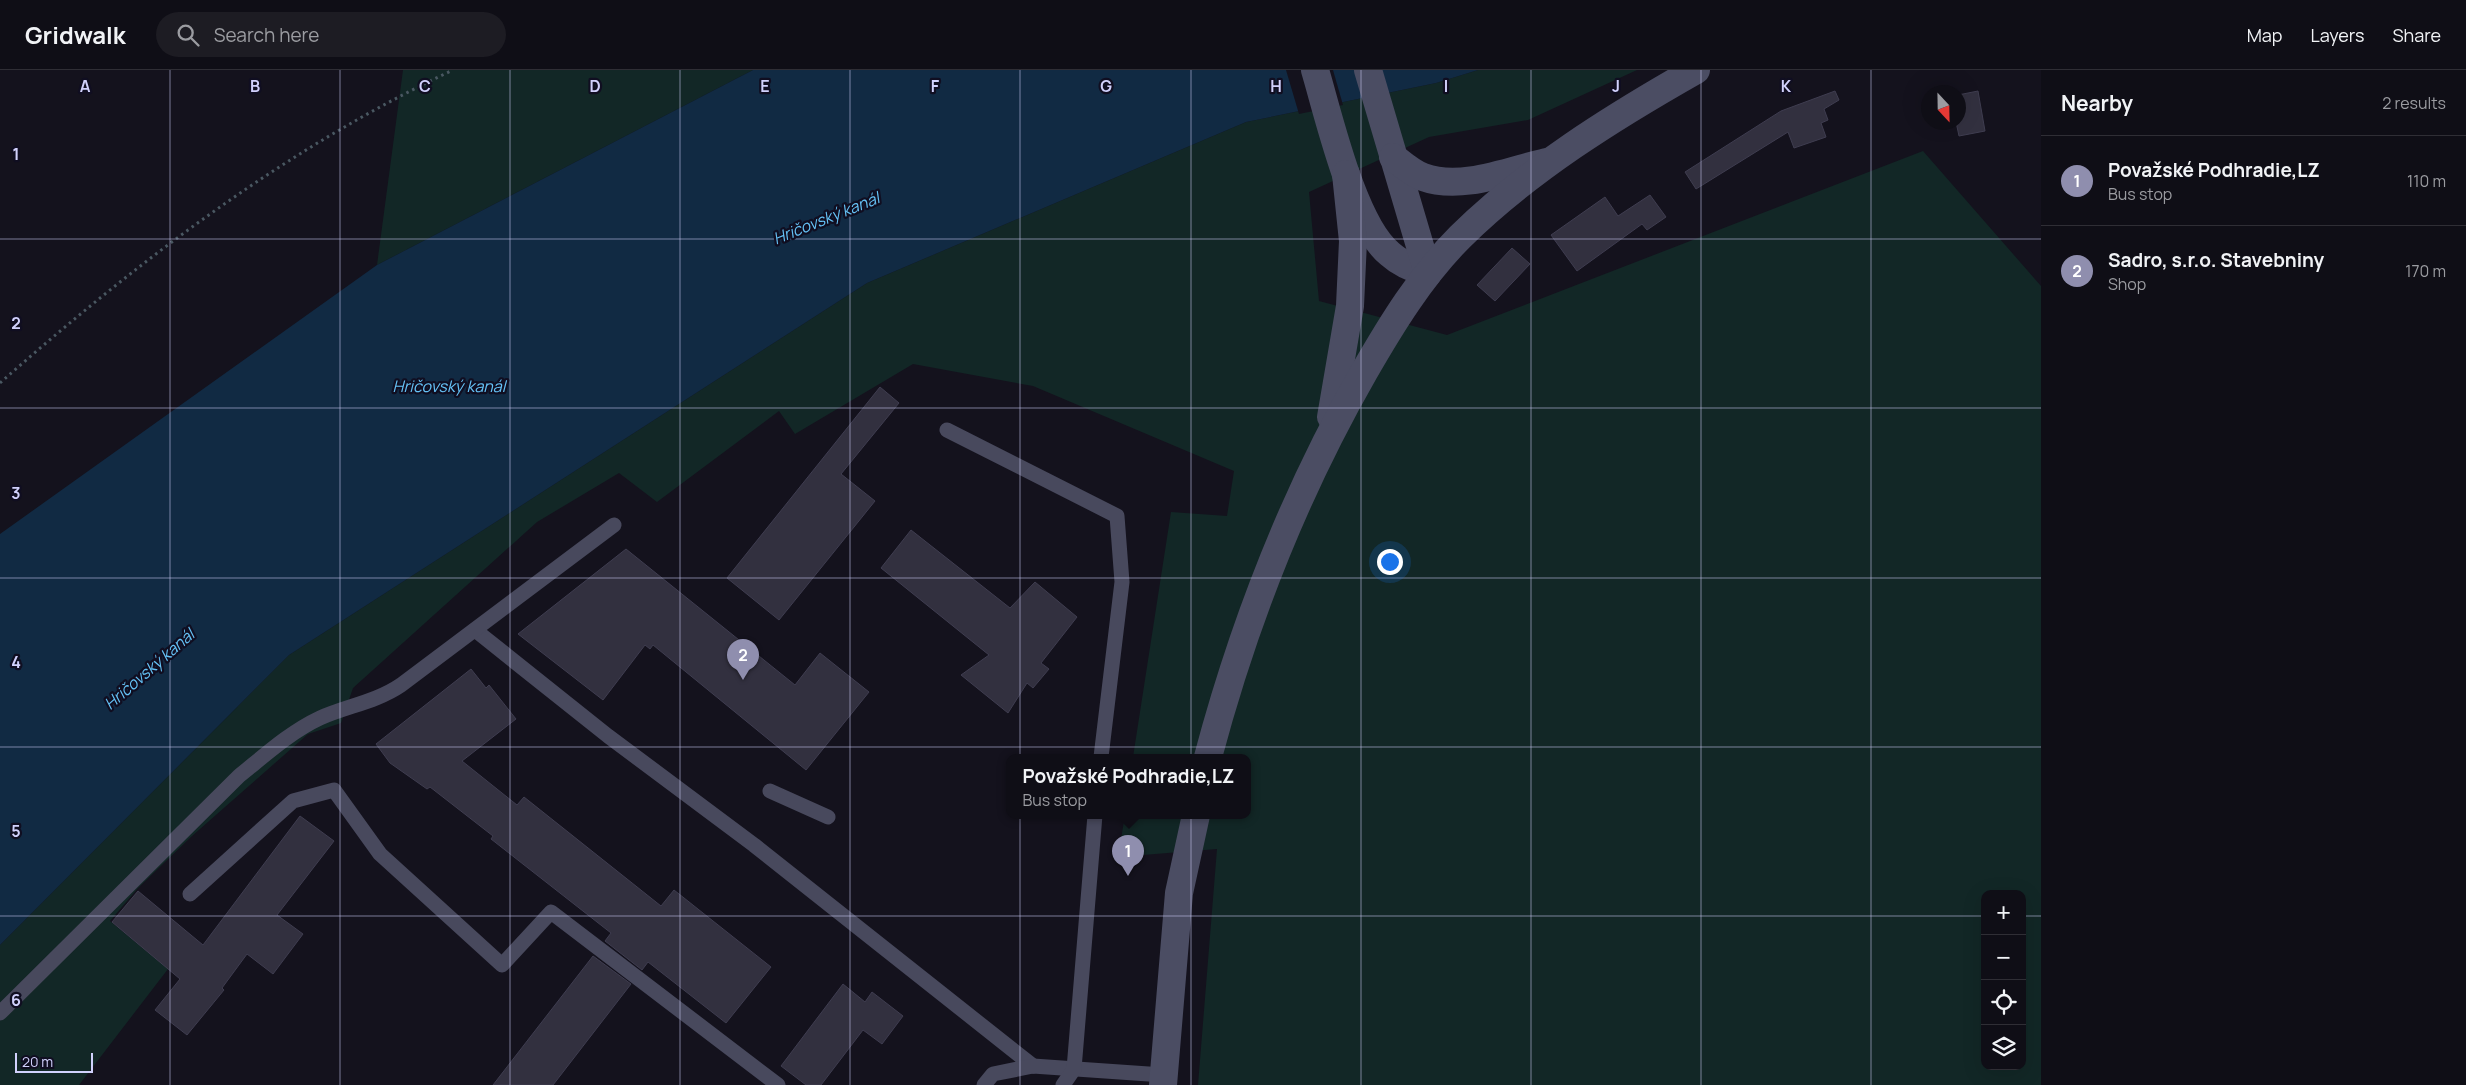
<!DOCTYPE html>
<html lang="en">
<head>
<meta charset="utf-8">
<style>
  body { margin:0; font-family:Manrope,sans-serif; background:#1d1c23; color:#f1f3f6 }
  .controls { position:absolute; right:15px; bottom:15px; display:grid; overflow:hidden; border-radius:10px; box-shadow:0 5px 20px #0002 }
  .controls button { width:45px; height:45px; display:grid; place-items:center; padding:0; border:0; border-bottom:1px solid #2f2e35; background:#0f0e16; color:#f1f3f6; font:25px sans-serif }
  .compass { position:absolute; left:1921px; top:15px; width:45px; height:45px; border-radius:50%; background:#0f0e16; box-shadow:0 5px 20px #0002; rotate:158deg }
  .scale { position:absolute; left:15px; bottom:12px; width:78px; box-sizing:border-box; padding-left:5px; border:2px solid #d1d1fc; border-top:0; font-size:14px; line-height:18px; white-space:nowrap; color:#d1d1fc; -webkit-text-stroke:4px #100e21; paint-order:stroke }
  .you { position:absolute; left:1389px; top:491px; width:18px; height:18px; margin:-12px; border:4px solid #fff; border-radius:50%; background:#1a73e8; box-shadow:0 0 0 8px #1a73e833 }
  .badge { display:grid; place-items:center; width:32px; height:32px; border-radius:50%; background:#8f8eae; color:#fff; font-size:16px; font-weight:700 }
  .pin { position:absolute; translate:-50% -41px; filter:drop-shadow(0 1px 2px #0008) }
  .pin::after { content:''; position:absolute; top:26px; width:18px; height:15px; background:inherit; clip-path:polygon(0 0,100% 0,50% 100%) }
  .popup { position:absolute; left:1006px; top:684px; width:245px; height:65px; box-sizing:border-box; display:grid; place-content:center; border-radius:10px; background:#0f0e16; filter:drop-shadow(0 1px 4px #0005); font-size:16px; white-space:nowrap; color:#9b9ca1 }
  .popup b { font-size:19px; color:#f1f3f6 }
  .popup::after { content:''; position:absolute; left:50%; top:100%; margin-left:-10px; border:10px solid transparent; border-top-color:#0f0e16 }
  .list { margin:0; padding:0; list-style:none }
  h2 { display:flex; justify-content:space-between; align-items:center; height:65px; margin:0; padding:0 20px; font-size:21px }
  h2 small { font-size:16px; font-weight:400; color:#9b9ca1 }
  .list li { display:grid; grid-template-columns:32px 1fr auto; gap:15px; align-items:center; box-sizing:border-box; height:90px; padding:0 20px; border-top:1px solid #2f2e35 }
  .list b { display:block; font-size:19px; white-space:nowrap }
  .list p { margin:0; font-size:16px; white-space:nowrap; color:#9b9ca1 }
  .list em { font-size:16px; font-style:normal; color:#9b9ca1 }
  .icon { flex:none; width:28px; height:28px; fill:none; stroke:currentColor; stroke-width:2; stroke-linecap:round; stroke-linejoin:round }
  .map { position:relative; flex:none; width:2041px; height:1015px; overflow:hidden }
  header { display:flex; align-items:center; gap:30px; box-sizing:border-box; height:70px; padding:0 25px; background:#0f0e16; border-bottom:1px solid #2f2e35 }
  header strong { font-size:24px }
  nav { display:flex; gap:28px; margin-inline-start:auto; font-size:18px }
  .search { width:350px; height:45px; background:#1d1c23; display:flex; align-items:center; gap:12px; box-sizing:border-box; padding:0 18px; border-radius:28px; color:#9b9ca1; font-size:19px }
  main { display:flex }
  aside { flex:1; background:#0f0e16 }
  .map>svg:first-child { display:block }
</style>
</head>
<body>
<header>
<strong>Gridwalk</strong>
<div class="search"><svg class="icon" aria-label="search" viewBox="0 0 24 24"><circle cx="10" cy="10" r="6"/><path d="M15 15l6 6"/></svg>Search here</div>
<nav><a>Map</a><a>Layers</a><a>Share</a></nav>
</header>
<main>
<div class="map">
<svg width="2041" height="1015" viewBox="0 0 2041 1015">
  <rect width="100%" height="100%" fill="#14121d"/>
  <g fill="#122726" fill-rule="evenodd">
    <polygon points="403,0 753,0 377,195"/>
    <path d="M1478 0H1637L1528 50 1429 67 1309 122 1319 231 1447 265 1923 81 2041 216V1015H1198L1217 779 1118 787 1125 745H1247V687H1133L1171 442 1227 446 1234 401 1033 316 913 294 795 364 779 341 657 432 619 403 537 452 353 618 341 653 308 664 192 766 138 818 110 851 168 899 79 1015H0V875L289 585 867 213 1246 52 1436 13ZM1985 824H2022V996H1985Z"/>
  </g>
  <polygon fill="#112a43" points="753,0 1478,0 1436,13 1246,52 867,213 289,585 0,875 0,464 377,195"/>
  <polygon fill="#14121d" points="1286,0 1333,0 1343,35 1299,44"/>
  <g fill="#32303f" stroke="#3f3d50">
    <polygon points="1835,21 1839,30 1824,39 1828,50 1821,53 1826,67 1794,78 1788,62 1696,119 1685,102 1781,41"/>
    <polygon points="1978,21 1985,61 1959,66 1956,52 1958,52 1958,25"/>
    <polygon points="1650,125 1666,147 1647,160 1642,154 1577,201 1551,165 1605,127 1618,146"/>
    <polygon points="1512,178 1530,194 1495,231 1477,215"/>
    <polygon points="880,317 899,333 841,404 875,431 779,550 727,508"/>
    <polygon points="911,460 1010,538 1035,512 1077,547 1041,593 1049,599 1033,618 1027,613 1008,643 961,605 989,585 881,498"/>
    <polygon points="626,479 795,615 820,583 869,622 806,700 653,575 650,579 645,575 603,630 518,564"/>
    <polygon points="471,599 486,618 489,615 516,649 462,691 517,735 524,727 661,836 674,820 771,897 726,953 648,892 642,900 605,871 611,863 491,769 493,766 430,717 427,719 390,693 376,674"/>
    <polygon points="300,746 334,771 277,845 303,864 273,904 247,884 222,918 224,920 187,965 155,940 180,909 112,852 138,821 203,875"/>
    <polygon points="593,886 631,914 553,1015 493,1015"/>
    <polygon points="843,914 865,932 872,922 903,946 882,974 863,960 821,1015 806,1015 781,996"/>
  </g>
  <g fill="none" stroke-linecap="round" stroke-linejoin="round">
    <path stroke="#4a5862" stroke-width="3" stroke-dasharray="2.5 4" stroke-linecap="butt" d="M0 313C138 191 285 79 453 0"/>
    <g stroke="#48495d" stroke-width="15">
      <polyline points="947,360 1117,446 1122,512 1101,687"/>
      <polyline points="475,560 608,666 754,775 1033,996"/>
      <polyline points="770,721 828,747"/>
      <polyline points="190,824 293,731 334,720 380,784 502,895 551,842 778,1015"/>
      <path d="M0 943 239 706C264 686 290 662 320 648 347 636 376 632 401 615L614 455"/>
      <polyline points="984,1015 993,1004 1033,996 1163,1005"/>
      <polyline points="1063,1015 1074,999 1095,745"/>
    </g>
    <g stroke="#4b4d63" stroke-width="28">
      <path d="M1315 0C1329 47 1353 154 1390 184 1401 194 1413 199 1428 203"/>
      <polyline points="1368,0 1428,203"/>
      <path d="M1393 87C1402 94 1412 103 1423 107 1461 121 1508 101 1546 92"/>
      <polyline points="1331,347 1350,236 1353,171 1346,104"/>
      <path d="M1208 687C1244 552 1294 424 1364 302 1391 255 1421 206 1460 167 1528 100 1613 47 1696 0"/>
      <polyline points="1163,1015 1179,823 1196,745"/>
    </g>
  </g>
  <path fill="none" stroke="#d1d1fc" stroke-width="1" stroke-opacity="0.55" d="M170 0V1015M340 0V1015M510 0V1015M680 0V1015M850 0V1015M1020 0V1015M1191 0V1015M1361 0V1015M1531 0V1015M1701 0V1015M1871 0V1015M0 169H2041M0 338H2041M0 508H2041M0 677H2041M0 846H1985M2022 846H2041"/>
  <g text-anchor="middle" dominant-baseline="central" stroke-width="4.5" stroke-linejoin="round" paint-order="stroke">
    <g font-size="16" font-style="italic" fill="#65c2f6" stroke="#100e21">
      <text transform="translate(826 148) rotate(-22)">Hričovský kanál</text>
      <text x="449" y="316">Hričovský kanál</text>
      <text transform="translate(149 599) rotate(-41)">Hričovský kanál</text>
    </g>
  </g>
  <g font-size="16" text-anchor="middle" font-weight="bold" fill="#d1d1fc" stroke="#100e21" stroke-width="4.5" stroke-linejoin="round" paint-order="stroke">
    <text x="85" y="22">A</text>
    <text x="255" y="22">B</text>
    <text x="425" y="22">C</text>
    <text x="595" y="22">D</text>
    <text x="765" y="22">E</text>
    <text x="935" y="22">F</text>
    <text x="1106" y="22">G</text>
    <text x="1276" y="22">H</text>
    <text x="1446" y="22">I</text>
    <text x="1616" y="22">J</text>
    <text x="1786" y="22">K</text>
    <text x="16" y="90">1</text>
    <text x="16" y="259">2</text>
    <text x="16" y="429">3</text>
    <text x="16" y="598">4</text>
    <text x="16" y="767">5</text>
    <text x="16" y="936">6</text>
  </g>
</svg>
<div class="controls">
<button>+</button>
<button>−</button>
<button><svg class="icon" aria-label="locate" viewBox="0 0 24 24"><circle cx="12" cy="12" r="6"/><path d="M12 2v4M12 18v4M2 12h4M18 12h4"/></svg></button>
<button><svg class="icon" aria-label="layers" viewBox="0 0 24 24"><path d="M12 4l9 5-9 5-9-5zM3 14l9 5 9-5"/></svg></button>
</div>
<svg class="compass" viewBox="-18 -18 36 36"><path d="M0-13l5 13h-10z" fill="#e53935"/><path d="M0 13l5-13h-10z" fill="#9b9ca1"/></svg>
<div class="scale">20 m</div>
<div class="you"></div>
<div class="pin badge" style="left:1128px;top:806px">1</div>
<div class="popup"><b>Považské Podhradie,LZ</b>Bus stop</div>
<div class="pin badge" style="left:743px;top:610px">2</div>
</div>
<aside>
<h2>Nearby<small>2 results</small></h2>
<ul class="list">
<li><span class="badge">1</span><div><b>Považské Podhradie,LZ</b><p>Bus stop</p></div><em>110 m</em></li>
<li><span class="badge">2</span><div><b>Sadro, s.r.o. Stavebniny</b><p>Shop</p></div><em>170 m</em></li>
</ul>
</aside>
</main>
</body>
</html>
